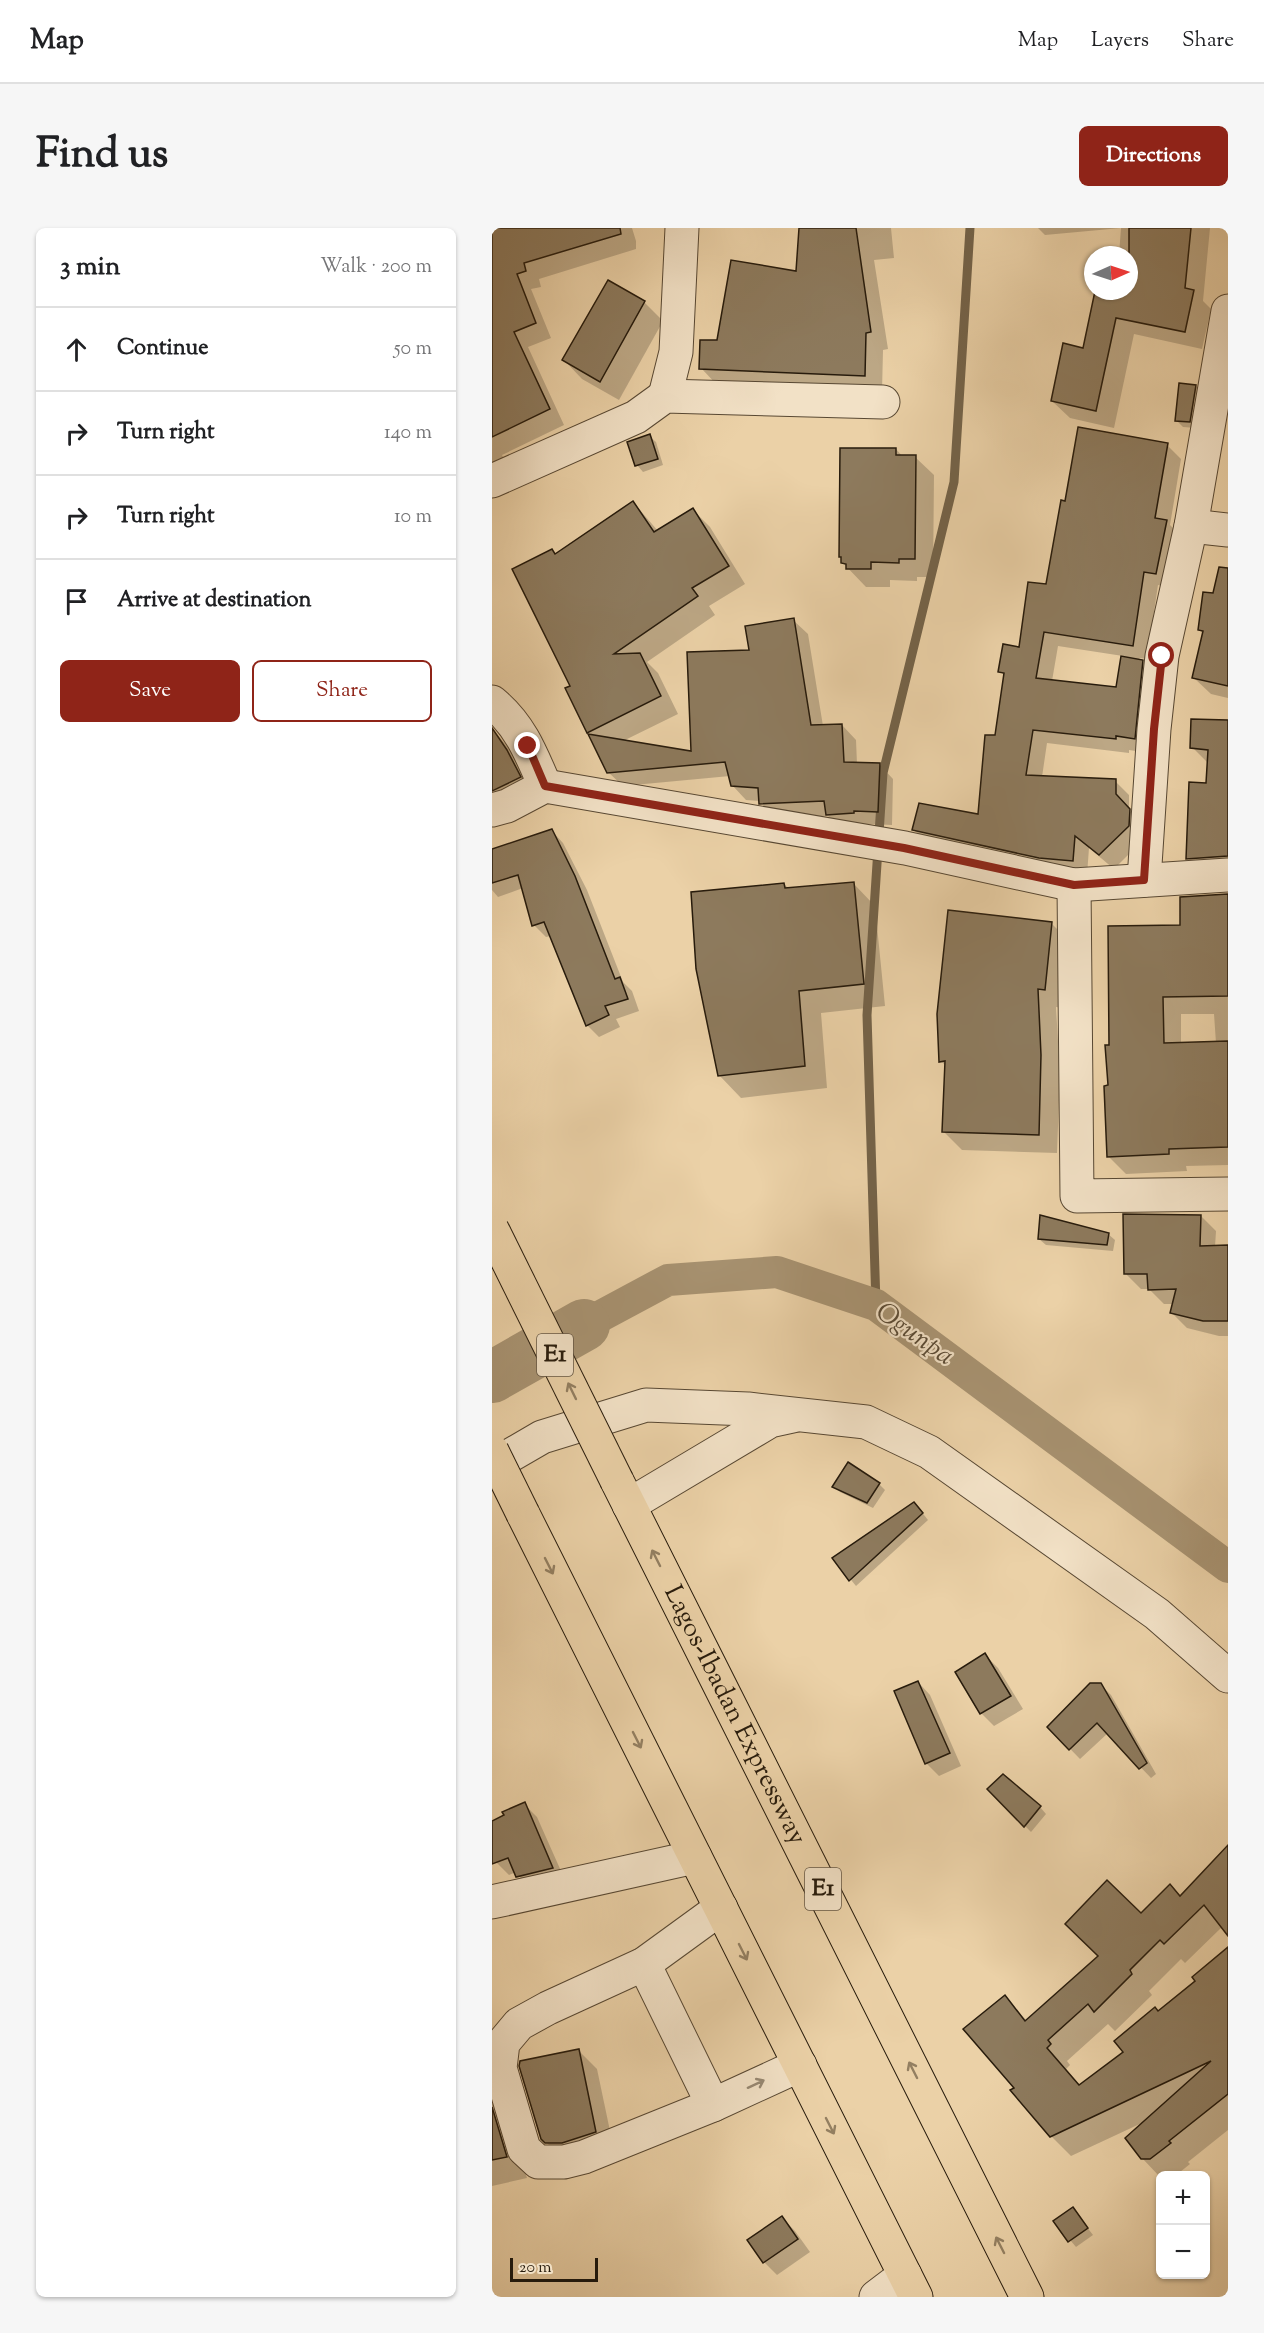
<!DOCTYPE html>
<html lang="en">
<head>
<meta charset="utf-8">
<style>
  body { margin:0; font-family:"Sorts Mill Goudy",serif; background:#f6f6f6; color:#202124 }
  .controls { position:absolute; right:18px; bottom:18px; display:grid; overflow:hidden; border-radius:9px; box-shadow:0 2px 4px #0004 }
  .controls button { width:54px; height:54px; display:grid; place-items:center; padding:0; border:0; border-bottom:2px solid #e0e0e0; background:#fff; color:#202124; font:30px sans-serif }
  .compass { position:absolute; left:592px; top:18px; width:54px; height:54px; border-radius:50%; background:#fff; box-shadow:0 2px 4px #0004; rotate:87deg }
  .scale { position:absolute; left:18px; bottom:15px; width:88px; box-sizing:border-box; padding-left:6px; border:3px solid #271b0c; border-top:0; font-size:16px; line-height:21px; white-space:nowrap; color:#271b0c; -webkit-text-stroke:4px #f2e1c6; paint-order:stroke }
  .stop { position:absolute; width:18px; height:18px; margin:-14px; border:4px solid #8f2418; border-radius:50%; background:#fff }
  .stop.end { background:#8f2418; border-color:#fff; box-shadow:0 2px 6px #0008 }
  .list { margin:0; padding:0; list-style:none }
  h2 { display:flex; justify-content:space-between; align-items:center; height:78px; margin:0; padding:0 24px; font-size:26px }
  h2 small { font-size:20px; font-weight:400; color:#757577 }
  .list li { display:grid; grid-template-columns:39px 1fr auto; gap:18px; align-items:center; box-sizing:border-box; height:84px; padding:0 24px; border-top:2px solid #e0e0e0 }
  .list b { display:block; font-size:22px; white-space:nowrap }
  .list em { font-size:20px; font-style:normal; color:#757577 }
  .actions { display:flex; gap:12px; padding:18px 24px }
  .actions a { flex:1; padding:14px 0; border:2px solid #8f2418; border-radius:9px; text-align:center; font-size:21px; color:#8f2418 }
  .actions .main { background:#8f2418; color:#fff }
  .icon { flex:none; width:33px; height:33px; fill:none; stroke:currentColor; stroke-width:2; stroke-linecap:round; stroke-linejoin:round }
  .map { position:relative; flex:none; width:736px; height:2069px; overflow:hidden; border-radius:9px }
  header { display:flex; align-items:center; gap:36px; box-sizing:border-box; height:84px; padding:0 30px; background:#fff; border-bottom:2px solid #e0e0e0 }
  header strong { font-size:28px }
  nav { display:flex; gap:33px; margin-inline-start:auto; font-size:21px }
  .intro { display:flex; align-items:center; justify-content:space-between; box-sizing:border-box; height:144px; padding:0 36px }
  h1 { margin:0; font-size:42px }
  .button { padding:15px 27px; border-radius:9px; background:#8f2418; color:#fff; font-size:21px; font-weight:700 }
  main { display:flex; gap:36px; padding:0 36px }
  aside { flex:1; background:#fff; border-radius:9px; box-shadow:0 2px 4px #0004 }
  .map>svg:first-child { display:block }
</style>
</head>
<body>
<header>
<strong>Map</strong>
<nav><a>Map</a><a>Layers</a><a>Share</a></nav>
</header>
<div class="intro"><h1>Find us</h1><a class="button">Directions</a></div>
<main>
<aside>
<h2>3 min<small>Walk · 200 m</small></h2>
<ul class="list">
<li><svg class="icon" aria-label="ahead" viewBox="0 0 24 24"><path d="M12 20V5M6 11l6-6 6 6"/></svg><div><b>Continue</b></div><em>50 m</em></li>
<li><svg class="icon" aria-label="right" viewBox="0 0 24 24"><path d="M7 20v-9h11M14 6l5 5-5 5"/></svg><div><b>Turn right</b></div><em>140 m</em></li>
<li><svg class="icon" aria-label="right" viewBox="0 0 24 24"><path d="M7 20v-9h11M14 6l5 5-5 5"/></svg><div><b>Turn right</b></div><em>10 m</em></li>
<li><svg class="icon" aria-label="arrive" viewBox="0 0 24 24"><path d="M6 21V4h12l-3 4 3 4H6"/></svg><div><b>Arrive at destination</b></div></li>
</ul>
<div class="actions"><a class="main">Save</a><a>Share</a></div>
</aside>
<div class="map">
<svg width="736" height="2069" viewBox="0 0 736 2069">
  <rect width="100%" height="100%" fill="#ebd1a7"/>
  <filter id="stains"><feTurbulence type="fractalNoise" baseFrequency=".00333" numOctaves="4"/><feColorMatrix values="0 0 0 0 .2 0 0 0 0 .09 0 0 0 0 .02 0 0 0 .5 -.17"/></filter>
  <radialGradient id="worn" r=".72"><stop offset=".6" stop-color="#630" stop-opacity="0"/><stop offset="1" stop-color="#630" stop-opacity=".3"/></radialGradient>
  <g fill="#0003" fill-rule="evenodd">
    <polygon points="0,0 140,0 144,13 144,21 47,51 49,59 39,61 59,110 36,119 72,197 10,227 16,239 0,246"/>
    <polygon points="308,0 399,0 402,30 382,32 396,121 391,122 390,165 226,158 209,140 227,114 305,45"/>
    <polygon points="546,0 718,0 711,73 719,81 710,121 642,106 622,200 578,190 560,173 592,122 604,63 637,63 637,27 627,27 629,0 553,7"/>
    <polygon points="152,74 171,93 127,172 90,151 72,132"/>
    <polygon points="704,158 710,165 704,200 691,199 684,192"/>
    <polygon points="157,208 164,214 171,237 151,244 145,237"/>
    <path d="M675 217 689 231 678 297 689 308 679 360 666 357 655 431 647 430 665 448 657 525 637 522V525L555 515 550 549 623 553 637 567V582L652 597 651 612 622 641 597 620 595 647 436 616 422 602 487 588 505 509 513 448 508 443 528 420 555 358 574 275ZM566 418 631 428 626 461 560 453Z"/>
    <polygon points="404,221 411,229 423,229 442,247 441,349 425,349 425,353 398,352 398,359 374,359 351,335"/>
    <polygon points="141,274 166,303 201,282 218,299 253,356 217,378 223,387 155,434 166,445 186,486 131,513 200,525 259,423 301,392 316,406 331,498 350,497 364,512 365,536 387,536 401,551 400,597 375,596 376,599 349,601 336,588 282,590 268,573 254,572 240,557 238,548 131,558 116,544 101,508 97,504 80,458 60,323 64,327"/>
    <polygon points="736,352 736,470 719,466 702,450 712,407 708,402 733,368"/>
    <polygon points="736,493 736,646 713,647 696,630 715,557 717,536 700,519"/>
    <polygon points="0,501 24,528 42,564 0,584"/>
    <polygon points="59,602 71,615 95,662 131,754 140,763 147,783 124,791 128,799 107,809 95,797 59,708 54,709 42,697 31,660 6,669 0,662 0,622"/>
    <polygon points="361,655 383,678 393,778 329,785 335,860 249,870 227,847 292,656 297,661"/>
    <path d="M736 667V937L694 938 695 943 634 946 616 928 619 819 690 699ZM689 786H722L724 815 689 816Z"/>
    <polygon points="559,695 578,714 571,780 564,779 568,846 565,925 470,922 451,903 454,838 449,833"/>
    <polygon points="709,988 724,1003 723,1019 736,1019 736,1108 727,1108 695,1100 680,1085 682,1076 672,1076 657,1061 649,1061 634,1046"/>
    <polygon points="616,1006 623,1012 621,1023 554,1017 547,1011"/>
    <polygon points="387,1256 393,1262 381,1280 348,1264 342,1258"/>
    <polygon points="428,1282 436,1292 364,1358 342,1331"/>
    <polygon points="493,1427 506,1440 531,1481 502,1498 489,1485 465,1445"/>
    <polygon points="426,1454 438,1467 469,1538 447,1548 434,1535"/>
    <polygon points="608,1456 619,1467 664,1546 659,1550 616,1505 588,1531 557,1499"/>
    <polygon points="497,1561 548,1579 554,1586 539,1604"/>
    <polygon points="32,1576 45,1589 73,1652 38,1662 24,1644 17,1647 4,1634 0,1625 0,1614"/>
    <polygon points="736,1619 730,1699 693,1735 689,1731 657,1763 660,1767 623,1803 616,1796 575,1833 578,1837 574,1841 588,1857 633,1825 667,1784 705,1754 736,1721 736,1902 696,1934 698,1936 683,1948 668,1949 650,1930 652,1894 579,1928 559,1908 525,1860 513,1769 535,1793 608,1728 649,1687 689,1669"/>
    <polygon points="86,1822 105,1841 122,1922 69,1929 50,1910"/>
    <polygon points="0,1861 9,1870 35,1950 0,1958"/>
    <polygon points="581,1981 601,2007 584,2019 563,1994"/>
    <polygon points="290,1990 303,2003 318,2024 285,2047 272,2034"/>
  </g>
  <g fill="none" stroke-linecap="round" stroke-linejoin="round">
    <polyline stroke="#746349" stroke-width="9" points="384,1077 375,787 391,545 462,254 478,0"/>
    <polyline stroke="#a89372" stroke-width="32" points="92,1097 176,1052 285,1044 384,1077 736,1339"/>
    <polyline stroke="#a89372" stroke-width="52" points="0,1149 92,1097"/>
  </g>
  <g fill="#8d7a5d" stroke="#271b0c" stroke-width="1.5">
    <polygon points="0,0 128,0 129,6 32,35 34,43 25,46 44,95 22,104 58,181 0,209"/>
    <polygon points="307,0 364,0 379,104 374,105 373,148 207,141 208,112 225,112 239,32 304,43"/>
    <polygon points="637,0 699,0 693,60 702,62 693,104 624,90 604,183 559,173 571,115 591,120 603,63 637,63"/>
    <polygon points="116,52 153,73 108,154 70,132"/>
    <polygon points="687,155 704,157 698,194 683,193"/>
    <polygon points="586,199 676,215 663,290 675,292 664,346 652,344 641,418 552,404 544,450 624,459 629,428 651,432 643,511 624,508 624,511 541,502 534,547 624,551 624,566 638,581 637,598 607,627 583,608 581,633 547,630 420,602 427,575 486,586 493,507 503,507 512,445 506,444 511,416 527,419 536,354 554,356 569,272 573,273"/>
    <polygon points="158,206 166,231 143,238 135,214"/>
    <polygon points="348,220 404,220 404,227 424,227 423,331 407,331 407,335 379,334 379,341 354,341 354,336 349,335 349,329 347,329"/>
    <polygon points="141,273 162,304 201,280 237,338 200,360 206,368 122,426 148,425 169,468 95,505 73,460 78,458 20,341 60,321 63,326"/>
    <polygon points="727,339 736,340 736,458 700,450 711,403 706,402 711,364 721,365"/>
    <polygon points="302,390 319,497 350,496 352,534 388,535 386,584 362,583 362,585 334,587 332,573 267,576 266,560 239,558 233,534 115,545 96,506 199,523 195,424 257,422 253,398"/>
    <polygon points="699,491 736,492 736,628 694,631 697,554 714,555 716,522 698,520"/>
    <polygon points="0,500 15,522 29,549 0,563"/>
    <polygon points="60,601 83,648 123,751 128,749 136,771 113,778 117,787 94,798 52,694 40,698 26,647 0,655 0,621"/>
    <polygon points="362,654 372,756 307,763 313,838 226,848 204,741 199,664 292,655 293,660"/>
    <polygon points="736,666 736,768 671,769 672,815 736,813 736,919 677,921 677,926 615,929 612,858 616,857 613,817 617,817 616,698 688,697 688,669"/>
    <polygon points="456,682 560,694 553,762 546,761 549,827 547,907 450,904 453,833 447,834 445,786"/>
    <polygon points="631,986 709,987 708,1018 736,1017 736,1093 711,1093 678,1085 684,1061 656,1062 655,1046 632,1046"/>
    <polygon points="548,987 617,1005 615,1017 546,1011"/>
    <polygon points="356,1234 388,1255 375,1275 340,1259"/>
    <polygon points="422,1274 431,1285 357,1353 340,1330"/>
    <polygon points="493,1425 519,1468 488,1486 463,1444"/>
    <polygon points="426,1453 458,1525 433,1536 402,1463"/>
    <polygon points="598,1455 609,1455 655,1535 647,1541 605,1495 577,1522 555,1499"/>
    <polygon points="511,1546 549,1578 532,1599 495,1561"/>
    <polygon points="33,1574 61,1640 24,1649 16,1630 0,1636 0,1593 12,1587 10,1584"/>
    <polygon points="736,1617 736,1708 712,1677 672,1716 668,1712 638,1742 640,1746 602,1784 596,1776 556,1812 559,1816 555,1820 587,1857 631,1824 622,1813 663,1779 666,1783 703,1753 700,1749 736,1719 736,1866 677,1913 679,1915 658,1931 649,1931 633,1910 719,1833 558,1909 518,1862 522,1860 471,1801 513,1767 533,1793 606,1728 573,1696 615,1652 649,1685 678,1656 688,1668"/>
    <polygon points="87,1821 104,1904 70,1915 53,1915 49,1911 27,1838 28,1833"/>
    <polygon points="0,1879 15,1929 0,1932"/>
    <polygon points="581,1979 596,2000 576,2014 561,1993"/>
    <polygon points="290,1988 306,2011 271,2035 255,2012"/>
  </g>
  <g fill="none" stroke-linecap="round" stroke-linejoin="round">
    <g stroke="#584833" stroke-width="35">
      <g id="minor">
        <polyline points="173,168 184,124 190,0"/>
        <polyline points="0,253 144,189 173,168 391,174"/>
        <polyline points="699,298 736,302"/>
        <path d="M0 474C28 497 39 525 53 558"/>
        <polyline points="0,582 15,578 53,558 413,620 582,657 736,647"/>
        <polyline points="652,652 662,501 670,428 699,298 736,83"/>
        <polyline points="582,657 585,968 736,966"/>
        <polyline points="0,1238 50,1209 154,1177 256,1181 374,1194 437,1224 665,1386 736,1448"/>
        <polyline points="137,1277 278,1193 301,1188"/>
        <polyline points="0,1674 203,1629"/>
        <polyline points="229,1680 152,1736 56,1780 27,1796 11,1815 8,1840 32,1921 46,1934 72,1934 92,1929 221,1877 308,1837"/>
        <polyline points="152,1736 221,1877"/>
        <polyline points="384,2069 413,2047"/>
      </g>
    </g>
    <g stroke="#271b0c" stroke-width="35">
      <g id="highway">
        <path id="s1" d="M125 1253 535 2069"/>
        <polyline points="31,1286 424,2069"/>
      </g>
    </g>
    <use href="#minor" stroke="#f2e1c6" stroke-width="33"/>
    <use href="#highway" stroke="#ebd1a7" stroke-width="33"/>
    <g stroke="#271b0c" stroke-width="35" stroke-linecap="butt">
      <g id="highway-bridge">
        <polyline points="0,1001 125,1253"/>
        <polyline points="0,1223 31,1286"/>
      </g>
    </g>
    <use href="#highway-bridge" stroke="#ebd1a7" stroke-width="33"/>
  </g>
  <defs><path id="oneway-shaft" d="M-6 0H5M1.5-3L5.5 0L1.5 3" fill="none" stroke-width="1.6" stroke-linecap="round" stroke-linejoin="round" transform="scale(1.5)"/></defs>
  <g stroke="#937f61">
    <use href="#oneway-shaft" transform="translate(80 1163) rotate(-116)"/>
    <use href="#oneway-shaft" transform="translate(164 1330) rotate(-117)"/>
    <use href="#oneway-shaft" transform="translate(57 1338) rotate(63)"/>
    <use href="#oneway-shaft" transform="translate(145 1512) rotate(63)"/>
    <use href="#oneway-shaft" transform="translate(251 1724) rotate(63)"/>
    <use href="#oneway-shaft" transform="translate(421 1842) rotate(-117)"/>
    <use href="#oneway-shaft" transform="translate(338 1898) rotate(63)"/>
    <use href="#oneway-shaft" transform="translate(508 2017) rotate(-117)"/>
  </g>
  <use stroke="#978872" href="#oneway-shaft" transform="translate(264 1856) rotate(-25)"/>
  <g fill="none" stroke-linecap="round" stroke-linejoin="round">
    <polyline stroke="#8f2418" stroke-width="8" points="36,518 53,558 412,620 582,657 652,652 662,501 670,428"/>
  </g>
  <g text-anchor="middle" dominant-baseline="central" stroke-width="4.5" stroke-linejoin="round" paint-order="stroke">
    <g fill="#f2e1c6" stroke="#645644" stroke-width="1.5">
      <rect x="45" y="1106" width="36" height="42" rx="4.5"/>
      <rect x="313" y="1640" width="36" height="42" rx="4.5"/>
    </g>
    <g font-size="24" font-weight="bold" fill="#271b0c">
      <text x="63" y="1127">E1</text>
      <text x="331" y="1661">E1</text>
    </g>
    <g font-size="26" fill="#271b0c" stroke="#f2e1c6">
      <text stroke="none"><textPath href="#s1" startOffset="262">Lagos-Ibadan Expressway</textPath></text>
    </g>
    <g font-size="27" font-style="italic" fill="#5b4b35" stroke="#f2e1c6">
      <text transform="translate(422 1107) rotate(35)">Ogunpa</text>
    </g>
  </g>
  <rect width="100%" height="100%" filter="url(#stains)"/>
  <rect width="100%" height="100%" fill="url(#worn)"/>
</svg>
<div class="controls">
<button>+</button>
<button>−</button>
</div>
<svg class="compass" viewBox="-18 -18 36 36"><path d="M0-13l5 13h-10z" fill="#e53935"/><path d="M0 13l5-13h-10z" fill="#757577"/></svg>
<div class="scale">20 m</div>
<div class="stop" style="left:670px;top:428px"></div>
<div class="stop end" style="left:36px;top:518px"></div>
</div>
</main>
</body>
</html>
